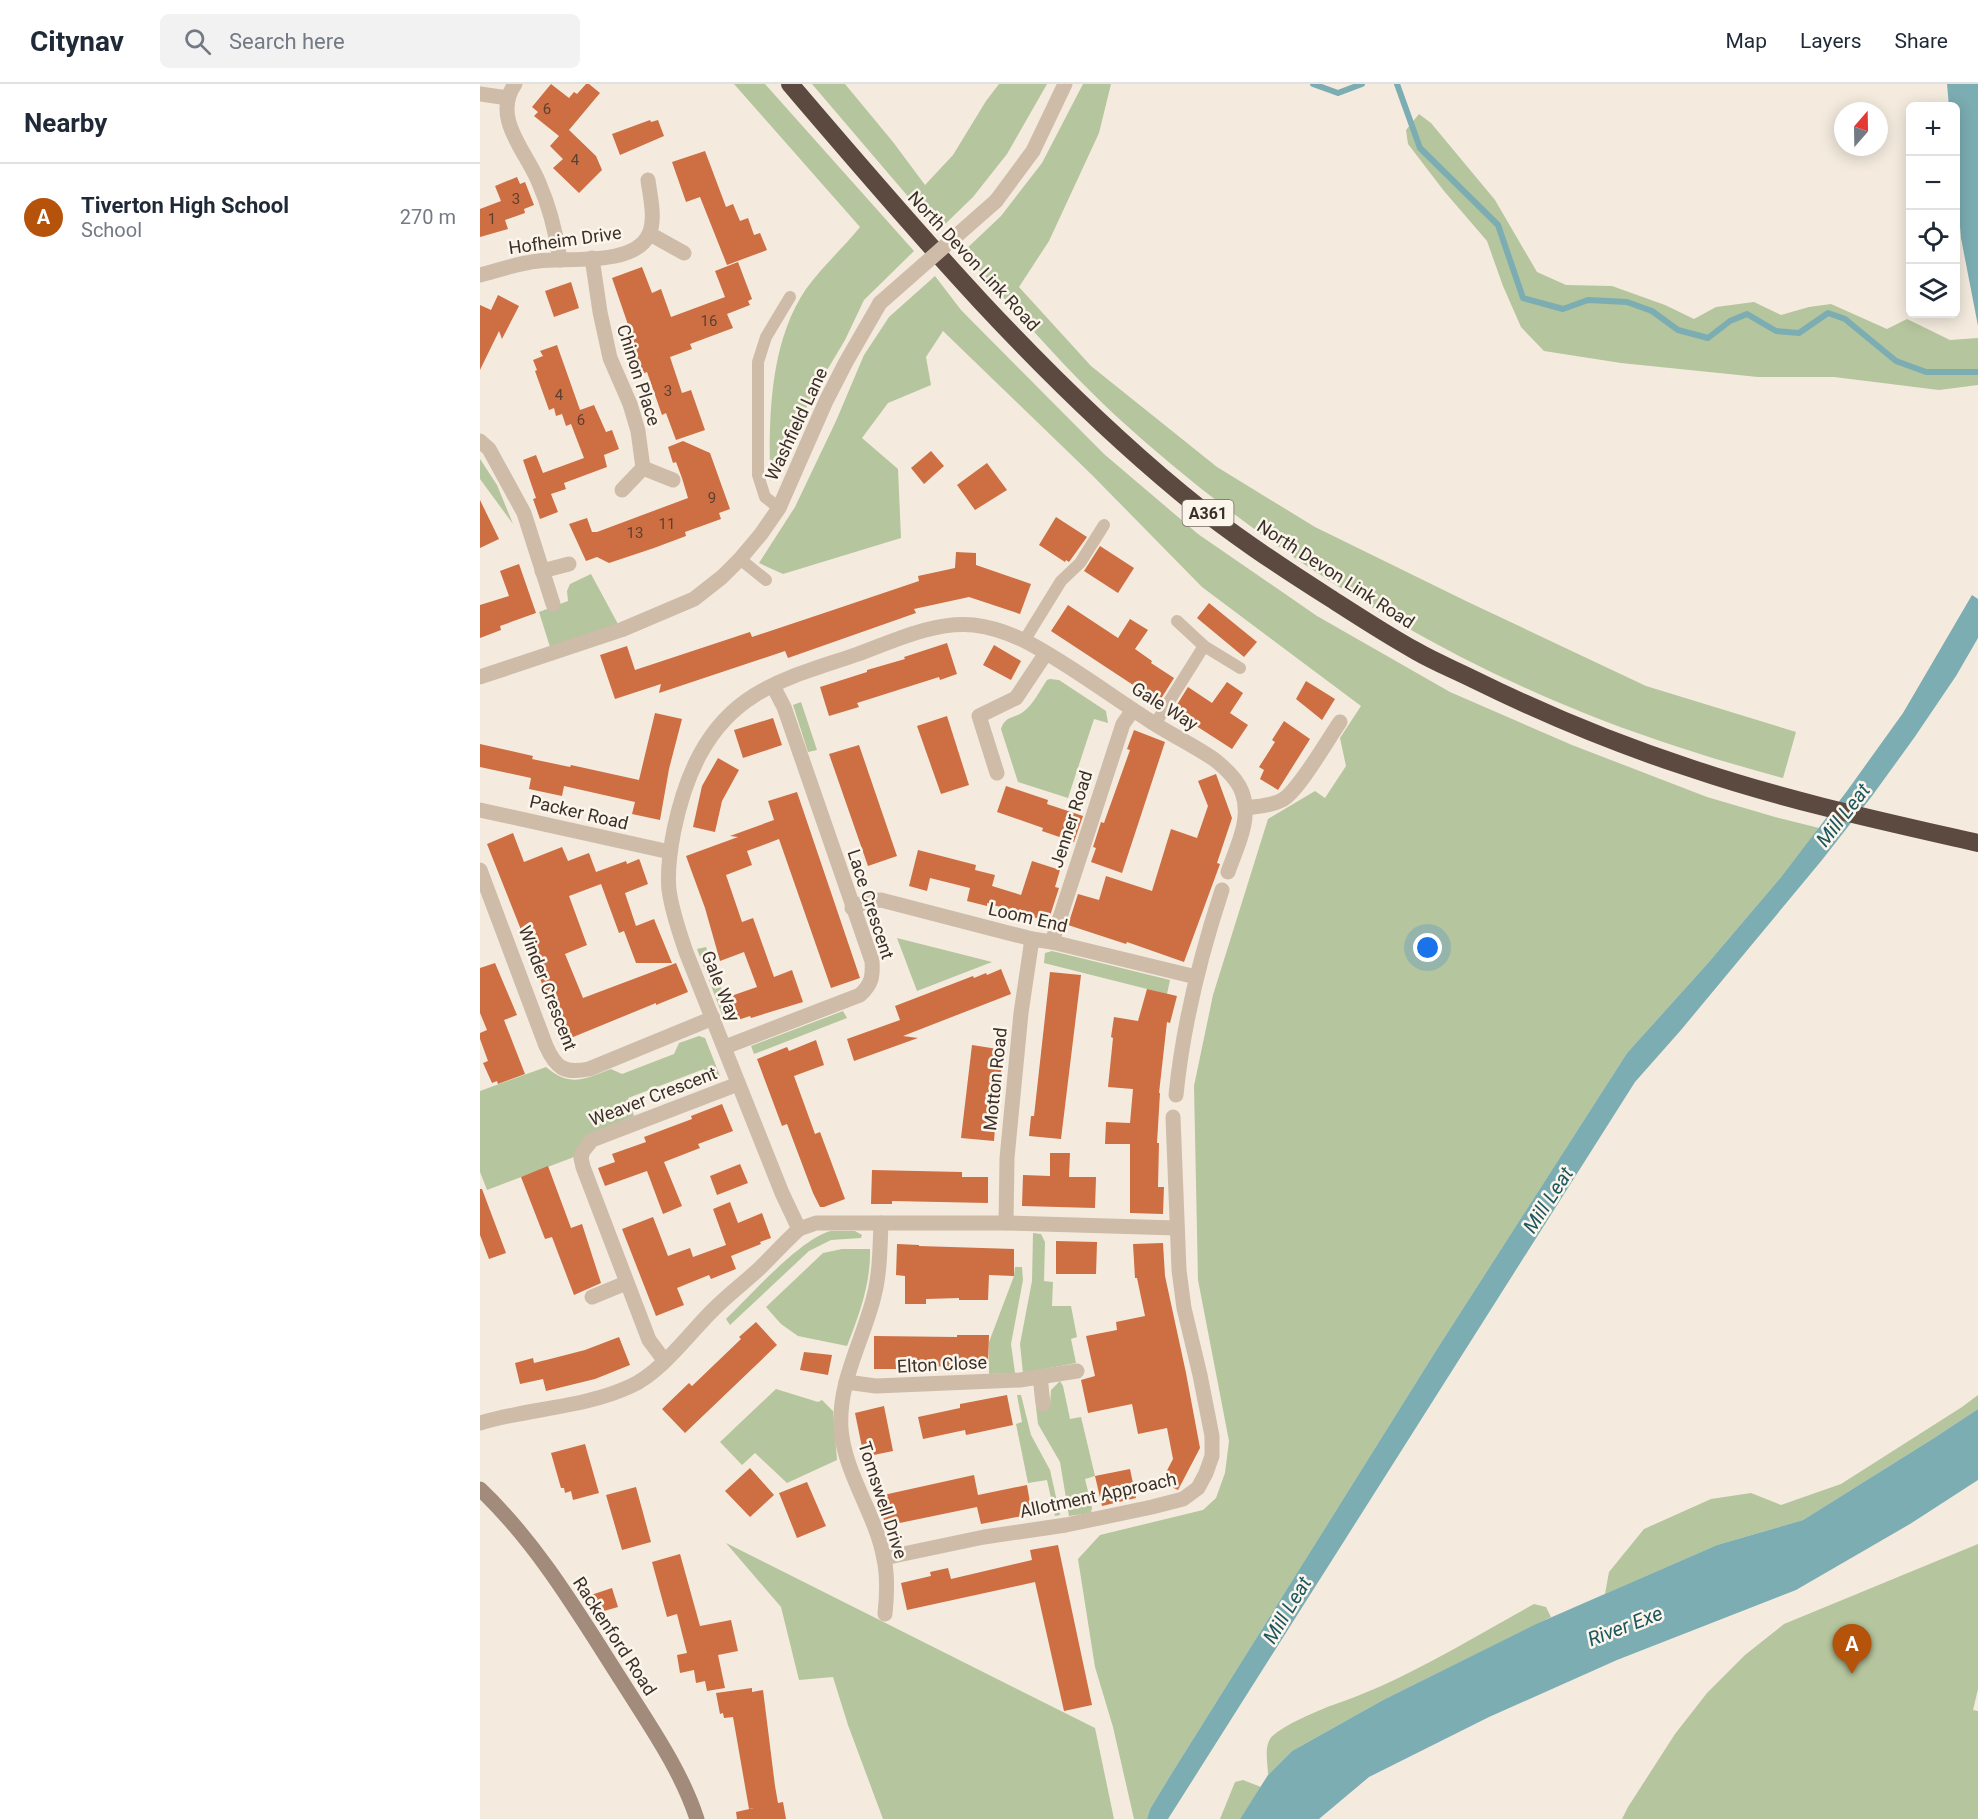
<!DOCTYPE html>
<html lang="en">
<head>
<meta charset="utf-8">
<style>
  body { margin:0; font-family:Roboto,sans-serif; background:#f2f2f3; color:#1f2937 }
  .controls { position:absolute; right:18px; top:18px; display:grid; overflow:hidden; border-radius:9px; box-shadow:0 3px 15px #0003 }
  .controls button { width:54px; height:54px; display:grid; place-items:center; padding:0; border:0; border-bottom:2px solid #e0e1e3; background:#fff; color:#1f2937; font:30px sans-serif }
  .compass { position:absolute; left:1354px; top:18px; width:54px; height:54px; border-radius:50%; background:#fff; box-shadow:0 3px 15px #0003; rotate:20deg }
  .you { position:absolute; left:948px; top:864px; width:21px; height:21px; margin:-15px; border:4px solid #fff; border-radius:50%; background:#1a73e8; box-shadow:0 0 0 9px #1a73e833 }
  .badge { display:grid; place-items:center; width:39px; height:39px; border-radius:50%; background:#b45309; color:#fff; font-size:20px; font-weight:700 }
  .pin { position:absolute; translate:-50% -50px; filter:drop-shadow(0 2px 3px #0008) }
  .pin::after { content:''; position:absolute; top:32px; width:21px; height:18px; background:inherit; clip-path:polygon(0 0,100% 0,50% 100%) }
  .list { margin:0; padding:0; list-style:none }
  h2 { display:flex; justify-content:space-between; align-items:center; height:78px; margin:0; padding:0 24px; font-size:26px }
  h2 small { font-size:20px; font-weight:400; color:#747a83 }
  .list li { display:grid; grid-template-columns:39px 1fr auto; gap:18px; align-items:center; box-sizing:border-box; height:108px; padding:0 24px; border-top:2px solid #e0e1e3 }
  .list b { display:block; font-size:22px; white-space:nowrap }
  .list p { margin:0; font-size:20px; white-space:nowrap; color:#747a83 }
  .list em { font-size:20px; font-style:normal; color:#747a83 }
  .icon { flex:none; width:33px; height:33px; fill:none; stroke:currentColor; stroke-width:2; stroke-linecap:round; stroke-linejoin:round }
  .map { position:relative; flex:none; width:1498px; height:1735px; overflow:hidden }
  header { display:flex; align-items:center; gap:36px; box-sizing:border-box; height:84px; padding:0 30px; background:#fff; border-bottom:2px solid #e0e1e3 }
  header strong { font-size:28px }
  nav { display:flex; gap:33px; margin-inline-start:auto; font-size:21px }
  .search { width:420px; height:54px; background:#f2f2f3; display:flex; align-items:center; gap:15px; box-sizing:border-box; padding:0 21px; border-radius:9px; color:#747a83; font-size:22px }
  main { display:flex }
  aside { flex:1; background:#fff }
  .map>svg:first-child { display:block }
</style>
</head>
<body>
<header>
<strong>Citynav</strong>
<div class="search"><svg class="icon" aria-label="search" viewBox="0 0 24 24"><circle cx="10" cy="10" r="6"/><path d="M15 15l6 6"/></svg>Search here</div>
<nav><a>Map</a><a>Layers</a><a>Share</a></nav>
</header>
<main>
<aside>
<h2>Nearby<small></small></h2>
<ul class="list">
<li><span class="badge">A</span><div><b>Tiverton High School</b><p>School</p></div><em>270 m</em></li>
</ul>
</aside>
<div class="map">
<svg width="1498" height="1735" viewBox="0 0 1498 1735">
  <rect width="100%" height="100%" fill="#f4ebde"/>
  <g fill="#b5c59d">
    <path d="M254 0H285L434 167 384 216 365 256 331 313 304 376 290 397C289 333 289 260 326 205 342 183 363 164 380 143Z"/>
    <polygon points="332,0 365,0 413,58 445,101 473,71 506,17 519,0 567,0 527,70 493,113 459,146 431,116"/>
    <path d="M603 0H631L619 49 569 157 539 203 611 282 737 383 835 443 988 518 1166 602 1316 648 1303 694C1236 676 1169 655 1104 629 932 560 773 457 636 332 581 281 533 224 483 168L521 132 562 79Z"/>
    <polygon points="939,30 951,39 1015,116 1057,188 1086,201 1132,202 1185,221 1214,235 1236,223 1274,218 1301,231 1329,223 1351,220 1407,245 1427,235 1470,256 1498,254 1498,301 1459,306 1354,293 1278,293 1141,279 1064,267 1041,243 1023,202 1007,157 964,107 928,60 926,46"/>
    <polygon points="455,192 481,226 624,370 718,450 837,532 970,608 1092,661 1227,713 1295,733 1339,744 1301,793 1228,879 1147,969 957,1265 690,1692 670,1725 667,1735 654,1735 633,1643 615,1583 598,1475 620,1451 723,1426 736,1414 745,1389 749,1357 718,1196 714,1002 733,911 788,735 835,707 845,714 866,682 860,654 881,622 722,503 612,391 463,247 446,273 451,301 408,319 382,354 418,385 421,454 303,490 279,479 315,423 356,337 384,271 409,233"/>
    <polygon points="0,375 17,401 33,440 0,395"/>
    <polygon points="111,490 138,540 70,563 59,528 88,517 87,507 90,500"/>
    <path d="M570 595 579 596 626 627 628 639 614 635 588 714 538 698 521 645C525 632 533 635 543 628 553 621 560 606 567 596Z"/>
    <polygon points="321,618 337,666 328,668 313,621"/>
    <polygon points="417,854 512,878 437,907"/>
    <polygon points="226,863 251,930 243,933 217,865"/>
    <polygon points="572,867 690,896 687,910 564,879 565,869"/>
    <polygon points="363,927 367,934 274,970 271,962"/>
    <path d="M219 952 225 954 240 992 230 1000 224 985 148 1014 154 1032 124 1044 94 1073 7 1106 0 1088V1007L66 983C91 1004 104 995 131 985L142 990 194 970 199 959Z"/>
    <path d="M351 1147H375L382 1151 381 1154 351 1156 329 1167 250 1241 246 1235C270 1212 321 1154 351 1147Z"/>
    <polygon points="553,1149 561,1150 565,1158 564,1197 573,1198 572,1222 591,1222 597,1253 591,1255 596,1279 543,1289 540,1260 552,1197"/>
    <path d="M362 1165H390C391 1199 379 1231 367 1262L318 1252 301 1240 286 1223 343 1169Z"/>
    <polygon points="535,1183 542,1183 543,1196 531,1260 535,1289 509,1290 509,1258 534,1192"/>
    <polygon points="580,1297 583,1302 590,1335 601,1333 615,1392 605,1395 612,1424 611,1429 589,1432 580,1378 558,1340 556,1323 570,1321 571,1306"/>
    <polygon points="296,1305 338,1318 342,1316 353,1327 357,1376 307,1399 275,1369 262,1381 240,1358"/>
    <polygon points="537,1311 541,1311 551,1351 570,1386 580,1431 575,1432 567,1396 548,1399 536,1340 542,1338"/>
    <polygon points="1498,1311 1498,1325 1454,1354 1323,1436 1237,1461 1125,1510 1129,1488 1164,1445 1231,1415 1271,1409 1301,1421 1361,1400 1482,1323"/>
    <polygon points="246,1459 615,1644 634,1735 403,1735 368,1641 353,1593 319,1596 301,1523"/>
    <polygon points="1498,1460 1498,1605 1493,1626 1498,1627 1498,1735 1142,1735 1148,1723 1195,1650 1227,1609 1265,1571 1304,1540"/>
    <path d="M1054 1520 1066 1523 1071 1533 903 1616 812 1667 788 1691C788 1680 784 1665 790 1655 797 1644 837 1627 850 1622 922 1598 987 1557 1054 1520Z"/>
    <polygon points="763,1696 781,1703 760,1735 740,1735 755,1698"/>
  </g>
  <g fill="#7badb3">
    <polygon points="1467,0 1498,0 1498,242 1481,154 1476,95 1476,22 1469,22"/>
    <polygon points="1492,511 1498,515 1498,554 1476,592 1434,654 1392,712 1342,776 1201,946 1155,998 688,1735 667,1735 670,1725 690,1692 957,1265 1147,969 1228,879 1301,793 1367,707 1423,629"/>
    <polygon points="1498,1325 1498,1396 1430,1440 1316,1506 1137,1576 1009,1633 889,1693 839,1735 760,1735 788,1691 812,1667 903,1616 1056,1540 1237,1461 1323,1436 1454,1354"/>
  </g>
  <g fill="none" stroke-linecap="round" stroke-linejoin="round">
    <g stroke="#7badb3" stroke-width="6">
      <polyline points="833,0 858,9 882,0"/>
      <polyline points="917,0 940,64 1018,141 1043,214 1083,225 1108,216 1147,218 1172,227 1198,246 1228,254 1250,237 1267,230 1296,247 1319,249 1348,229 1365,235 1416,277 1446,288 1498,288"/>
    </g>
  </g>
  <g fill="#cd6e43">
    <polygon points="71,0 89,14 94,8 97,10 106,0 109,0 120,9 89,46 116,72 122,86 99,109 73,84 83,75 70,62 79,52 54,32 58,28 52,23"/>
    <polygon points="170,36 171,38 178,36 184,52 140,71 132,50"/>
    <polygon points="225,67 246,123 253,120 260,137 268,134 274,151 280,149 287,166 247,181 220,113 206,118 192,78"/>
    <polygon points="37,93 40,100 45,98 54,121 44,125 45,129 25,136 28,145 0,153 0,125 21,117 15,102"/>
    <polygon points="258,178 272,215 268,217 270,221 247,230 253,244 210,260 212,265 190,273 202,309 211,306 225,346 196,356 186,329 182,331 167,288 155,293 152,286 144,264 155,261 132,194 162,183 172,209 181,205 191,233 245,213 235,187"/>
    <polygon points="91,198 99,224 74,233 65,207"/>
    <polygon points="18,211 39,222 22,255 19,247 0,286 0,221 11,226"/>
    <polygon points="77,261 100,326 114,321 126,348 132,346 139,365 124,371 127,383 84,399 86,405 71,410 78,428 60,435 53,415 56,414 43,376 56,371 63,389 104,374 91,340 86,342 82,330 76,332 74,324 69,326 55,287 57,286 53,276 63,272 60,267"/>
    <polygon points="203,357 230,369 250,425 239,429 241,435 205,448 206,452 174,464 129,479 117,473 106,477 89,440 107,434 112,448 117,448 208,414 202,394 196,378 193,379 188,363"/>
    <polygon points="451,367 464,382 444,400 431,384"/>
    <polygon points="507,379 527,406 495,426 477,401"/>
    <polygon points="0,416 19,455 0,464"/>
    <polygon points="576,433 607,453 589,478 586,476 585,478 559,461"/>
    <polygon points="620,462 654,484 638,509 604,487"/>
    <polygon points="476,468 496,469 496,481 551,500 540,530 489,513 434,525 436,529 308,574 305,567 179,609 181,600 135,615 120,571 147,562 155,586 270,548 272,553 362,523 439,497 438,492 475,484"/>
    <polygon points="39,480 56,529 20,542 21,546 0,554 0,521 29,512 20,487"/>
    <polygon points="729,519 777,558 764,573 717,534"/>
    <polygon points="588,521 638,554 650,535 668,546 655,565 672,577 671,579 694,594 679,618 571,547"/>
    <polygon points="467,559 477,590 460,596 459,593 377,619 379,623 349,632 340,603 387,588 387,586 425,575 424,573"/>
    <polygon points="514,561 541,577 531,596 503,581"/>
    <polygon points="826,597 855,615 842,636 816,615"/>
    <polygon points="747,598 763,609 750,629 768,641 752,665 693,627 708,603 732,619"/>
    <polygon points="175,629 202,635 189,685 180,736 152,730 155,718 84,702 82,712 49,705 51,694 0,683 0,660 53,672 52,675 90,683 91,681 159,696"/>
    <polygon points="467,632 489,701 461,710 437,642"/>
    <polygon points="293,634 302,661 263,674 254,646"/>
    <polygon points="804,637 830,655 798,706 780,695 784,686 779,683 795,658 792,656"/>
    <polygon points="654,646 685,658 642,789 611,778 616,764 613,763 621,738 624,739 625,736 650,666 647,665"/>
    <polygon points="379,661 417,772 388,782 349,670"/>
    <polygon points="238,674 259,686 242,717 235,748 213,743 222,702"/>
    <polygon points="736,690 752,734 737,779 740,780 704,878 647,858 646,860 588,841 598,810 619,816 626,792 672,807 691,745 717,754 728,722 718,697"/>
    <polygon points="526,702 568,716 567,720 603,732 594,758 562,747 563,744 517,728"/>
    <polygon points="317,708 380,894 351,904 299,755 267,767 272,781 246,791 262,838 273,834 294,893 312,886 323,918 271,934 270,932 258,936 251,912 277,903 264,868 240,877 225,824 206,772 258,753 250,752 294,736 288,717"/>
    <polygon points="33,749 44,778 82,763 88,777 109,769 116,788 146,777 147,780 159,775 160,777 168,800 145,809 156,842 174,835 192,879 156,879 144,847 139,849 121,800 89,812 107,861 85,870 103,914 196,879 208,908 176,921 176,919 81,958 69,928 72,927 55,881 7,760"/>
    <polygon points="438,766 496,781 495,786 515,791 512,802 541,811 552,777 580,786 575,803 579,804 569,835 564,833 563,836 507,819 507,822 487,817 490,804 450,794 447,807 429,802"/>
    <polygon points="15,879 37,931 24,936 45,990 18,1000 17,997 12,999 3,979 8,977 0,955 0,949 7,946 0,929 0,884"/>
    <polygon points="521,885 531,910 423,952 438,954 374,977 367,955 420,936 415,922 493,892 494,894 506,889 507,891"/>
    <polygon points="570,888 601,891 581,1055 549,1052 551,1032 554,1032"/>
    <polygon points="667,905 697,912 690,939 687,938 679,1009 680,1009 677,1059 679,1059 678,1103 684,1103 683,1130 650,1129 650,1060 625,1060 626,1038 650,1039 653,1005 628,1003 633,954 631,953 634,933 658,937"/>
    <polygon points="336,956 344,981 314,992 335,1050 340,1048 365,1115 344,1123 340,1123 333,1109 307,1040 302,1042 277,975 307,963 309,967"/>
    <polygon points="492,961 524,966 517,1019 514,1057 481,1054"/>
    <polygon points="242,1020 253,1047 218,1060 220,1064 184,1078 202,1122 183,1130 167,1087 125,1102 118,1084 135,1078 132,1070 166,1058 164,1053 212,1035 211,1032"/>
    <polygon points="570,1069 590,1069 589,1093 616,1093 615,1124 542,1122 543,1091 570,1092"/>
    <polygon points="260,1080 268,1099 237,1111 230,1092"/>
    <polygon points="68,1082 91,1144 102,1140 121,1199 94,1211 72,1153 65,1155 41,1093"/>
    <polygon points="392,1086 482,1088 482,1093 508,1093 508,1119 412,1117 412,1120 391,1120"/>
    <polygon points="0,1105 2,1105 26,1169 9,1175 0,1151"/>
    <polygon points="250,1118 258,1139 282,1129 291,1154 280,1158 281,1160 251,1172 256,1185 231,1195 229,1191 197,1204 204,1221 176,1232 142,1145 173,1133 188,1172 210,1164 213,1173 246,1161 233,1125"/>
    <polygon points="576,1157 617,1158 616,1190 576,1190"/>
    <polygon points="683,1159 685,1192 706,1289 720,1364 698,1406 681,1398 693,1375 687,1344 658,1350 652,1320 608,1329 601,1296 615,1292 606,1252 637,1246 636,1238 665,1232 657,1194 655,1194 653,1160"/>
    <polygon points="417,1160 439,1161 439,1162 534,1165 534,1192 509,1191 508,1216 479,1216 479,1214 446,1215 446,1220 425,1220 425,1192 416,1191"/>
    <polygon points="276,1238 297,1261 205,1349 182,1325 209,1299 212,1302 261,1255 259,1253"/>
    <polygon points="477,1251 509,1251 508,1283 416,1282 416,1285 394,1285 394,1252 477,1253"/>
    <polygon points="139,1253 150,1281 115,1295 66,1307 63,1295 40,1300 35,1279 53,1274 54,1279 74,1274 105,1266"/>
    <polygon points="324,1268 352,1271 348,1291 320,1286"/>
    <polygon points="527,1311 533,1341 486,1351 485,1346 443,1355 438,1333 480,1324 480,1320"/>
    <polygon points="404,1322 413,1367 384,1373 375,1329"/>
    <polygon points="105,1360 119,1409 93,1416 91,1407 85,1409 84,1404 81,1404 71,1369"/>
    <polygon points="270,1384 294,1411 270,1433 245,1407"/>
    <polygon points="650,1385 656,1414 622,1422 615,1392"/>
    <polygon points="494,1391 498,1411 547,1401 552,1430 501,1440 497,1423 405,1442 399,1412"/>
    <polygon points="327,1398 346,1442 317,1454 299,1409"/>
    <polygon points="156,1403 171,1458 142,1466 126,1411"/>
    <polygon points="578,1461 612,1621 584,1627 555,1498 427,1526 421,1499 451,1492 450,1488 468,1484 471,1495 552,1476 550,1466"/>
    <polygon points="200,1470 220,1542 251,1536 258,1567 238,1571 245,1604 227,1607 225,1597 216,1599 214,1586 200,1589 197,1571 207,1569 197,1530 187,1533 172,1478"/>
    <polygon points="132,1504 138,1523 117,1529 111,1511"/>
    <polygon points="272,1604 272,1608 283,1606 295,1702 298,1719 303,1718 306,1735 257,1735 256,1728 274,1724 269,1725 253,1633 244,1634 243,1629 240,1630 236,1609"/>
  </g>
  <g fill="none" stroke-linecap="round" stroke-linejoin="round">
    <g stroke="#cebca9" stroke-width="12">
      <polyline points="299,424 285,413 278,391 278,278 286,253 310,213"/>
      <polyline points="260,475 286,496"/>
      <polyline points="697,537 724,562"/>
      <polyline points="544,557 581,497 600,479 624,441"/>
      <polyline points="675,640 724,562 760,584"/>
    </g>
    <g stroke="#cebca9" stroke-width="15">
      <path d="M35 0C11 34 47 68 59 99 70 124 76 149 80 176"/>
      <polyline points="0,10 28,14"/>
      <polyline points="516,117 553,67 585,0"/>
      <polyline points="170,150 204,169"/>
      <polyline points="112,174 120,228 130,274 150,320 158,347 163,384 193,396"/>
      <path d="M0 191C19 186 39 179 58 177 87 173 155 183 169 150 176 135 170 112 168 96"/>
      <polyline points="0,357 9,365 44,429 73,520"/>
      <polyline points="142,406 163,384"/>
      <polyline points="62,487 89,480"/>
      <polyline points="0,593 141,546 214,515 242,493 260,475 281,450 299,424 346,317 366,278 400,219"/>
      <polyline points="517,689 499,632 536,614 566,569"/>
      <path d="M766 724C778 722 791 722 802 716 818 708 848 655 860 638"/>
      <polyline points="0,726 190,768"/>
      <path d="M0 786 66 962C76 984 84 990 109 985L233 934"/>
      <polyline points="372,824 387,817 401,816 552,855 572,858 716,893"/>
      <polyline points="572,858 643,640 653,626"/>
      <path d="M245 963 380 911C392 900 393 892 392 877L304 623 293 602"/>
      <path d="M696 1011C703 940 720 873 742 806"/>
      <path d="M401 1139C400 1163 400 1189 394 1212 383 1257 358 1297 361 1345 365 1391 396 1430 404 1475 408 1493 407 1511 405 1530"/>
      <polyline points="526,1139 527,1074 541,929 552,855"/>
      <polyline points="319,1145 336,1139 526,1139 697,1144"/>
      <polyline points="112,1213 146,1199"/>
      <polyline points="184,1276 169,1256 103,1083 101,1074 103,1067 112,1056 258,1000"/>
      <polyline points="560,1292 563,1320"/>
      <polyline points="366,1298 396,1302 540,1296 597,1287"/>
      <path d="M0 1339C50 1324 104 1324 151 1302 183 1287 210 1248 235 1224 249 1210 265 1198 280 1184 293 1171 305 1158 319 1145L302 1109 206 868C199 847 192 828 189 806 187 786 190 766 194 746 205 693 226 641 275 611 305 592 344 582 378 570 414 557 454 537 494 541 511 543 531 550 547 558 589 580 628 610 667 635 689 650 714 661 735 676 745 684 757 695 762 708 772 735 757 762 748 788"/>
      <polyline points="404,1474 504,1453 586,1441 672,1423 703,1415 718,1404 726,1389 732,1372 732,1352 720,1291 704,1224 699,1186 693,1033"/>
    </g>
    <path stroke="#a28b7a" stroke-width="15" d="M0 1405C58 1460 100 1532 143 1599 170 1642 201 1686 217 1735"/>
    <path stroke="#5c4a40" stroke-width="18" d="M310 0C433 144 555 288 701 409 748 448 798 481 850 514 878 532 907 551 936 567 955 578 975 586 995 596 1064 630 1136 660 1210 684 1304 716 1401 737 1498 759"/>
    <polyline stroke="#cebca9" stroke-width="15" points="400,219 516,117"/>
  </g>
  <g text-anchor="middle" dominant-baseline="central" stroke-width="5" stroke-linejoin="round" paint-order="stroke">
    <g font-size="15" fill="#5f4030">
      <text x="67" y="25">6</text>
      <text x="95" y="76">4</text>
      <text x="36" y="115">3</text>
      <text x="12" y="135">1</text>
      <text x="229" y="237">16</text>
      <text x="188" y="307">3</text>
      <text x="79" y="311">4</text>
      <text x="101" y="336">6</text>
      <text x="232" y="414">9</text>
      <text x="187" y="440">11</text>
      <text x="155" y="449">13</text>
    </g>
    <rect fill="#fbf5eb" stroke="#746b63" stroke-width="1.5" x="702.5" y="416" width="51" height="26" rx="4.5"/>
    <g font-size="16" font-weight="bold" fill="#3a3029">
      <text x="728" y="429">A361</text>
    </g>
    <g font-size="18" fill="#3a3029" stroke="#fbf5eb">
      <text transform="translate(85 156) rotate(-8)">Hofheim Drive</text>
      <text transform="translate(494 177) rotate(47)">North Devon Link Road</text>
      <text transform="translate(159 291) rotate(72)">Chinon Place</text>
      <text transform="translate(316 340) rotate(-65)">Washfield Lane</text>
      <text transform="translate(856 490) rotate(33)">North Devon Link Road</text>
      <text transform="translate(685 622) rotate(32)">Gale Way</text>
      <text transform="translate(99 728) rotate(13)">Packer Road</text>
      <text transform="translate(591 735) rotate(-72)">Jenner Road</text>
      <text transform="translate(391 820) rotate(72)">Lace Crescent</text>
      <text transform="translate(548 833) rotate(13)">Loom End</text>
      <text transform="translate(241 902) rotate(68)">Gale Way</text>
      <text transform="translate(68 904) rotate(69)">Winder Crescent</text>
      <text transform="translate(515 995) rotate(-84)">Motton Road</text>
      <text transform="translate(173 1012) rotate(-21)">Weaver Crescent</text>
      <text transform="translate(462 1280) rotate(-3)">Elton Close</text>
      <text transform="translate(618 1411) rotate(-12)">Allotment Approach</text>
      <text transform="translate(403 1416) rotate(72)">Tomswell Drive</text>
      <text transform="translate(135 1552) rotate(57)">Rackenford Road</text>
    </g>
    <g font-size="20" font-style="italic" fill="#1c565f" stroke="#fbf5eb">
      <text transform="translate(1363 731) rotate(-52)">Mill Leat</text>
      <text transform="translate(1068 1116) rotate(-57)">Mill Leat</text>
      <text transform="translate(807 1526) rotate(-59)">Mill Leat</text>
      <text transform="translate(1145 1542) rotate(-21)">River Exe</text>
    </g>
  </g>
</svg>
<div class="controls">
<button>+</button>
<button>−</button>
<button><svg class="icon" aria-label="locate" viewBox="0 0 24 24"><circle cx="12" cy="12" r="6"/><path d="M12 2v4M12 18v4M2 12h4M18 12h4"/></svg></button>
<button><svg class="icon" aria-label="layers" viewBox="0 0 24 24"><path d="M12 4l9 5-9 5-9-5zM3 14l9 5 9-5"/></svg></button>
</div>
<svg class="compass" viewBox="-18 -18 36 36"><path d="M0-13l5 13h-10z" fill="#e53935"/><path d="M0 13l5-13h-10z" fill="#747a83"/></svg>
<div class="you"></div>
<div class="pin badge" style="left:1372px;top:1590px">A</div>
</div>
</main>
</body>
</html>
